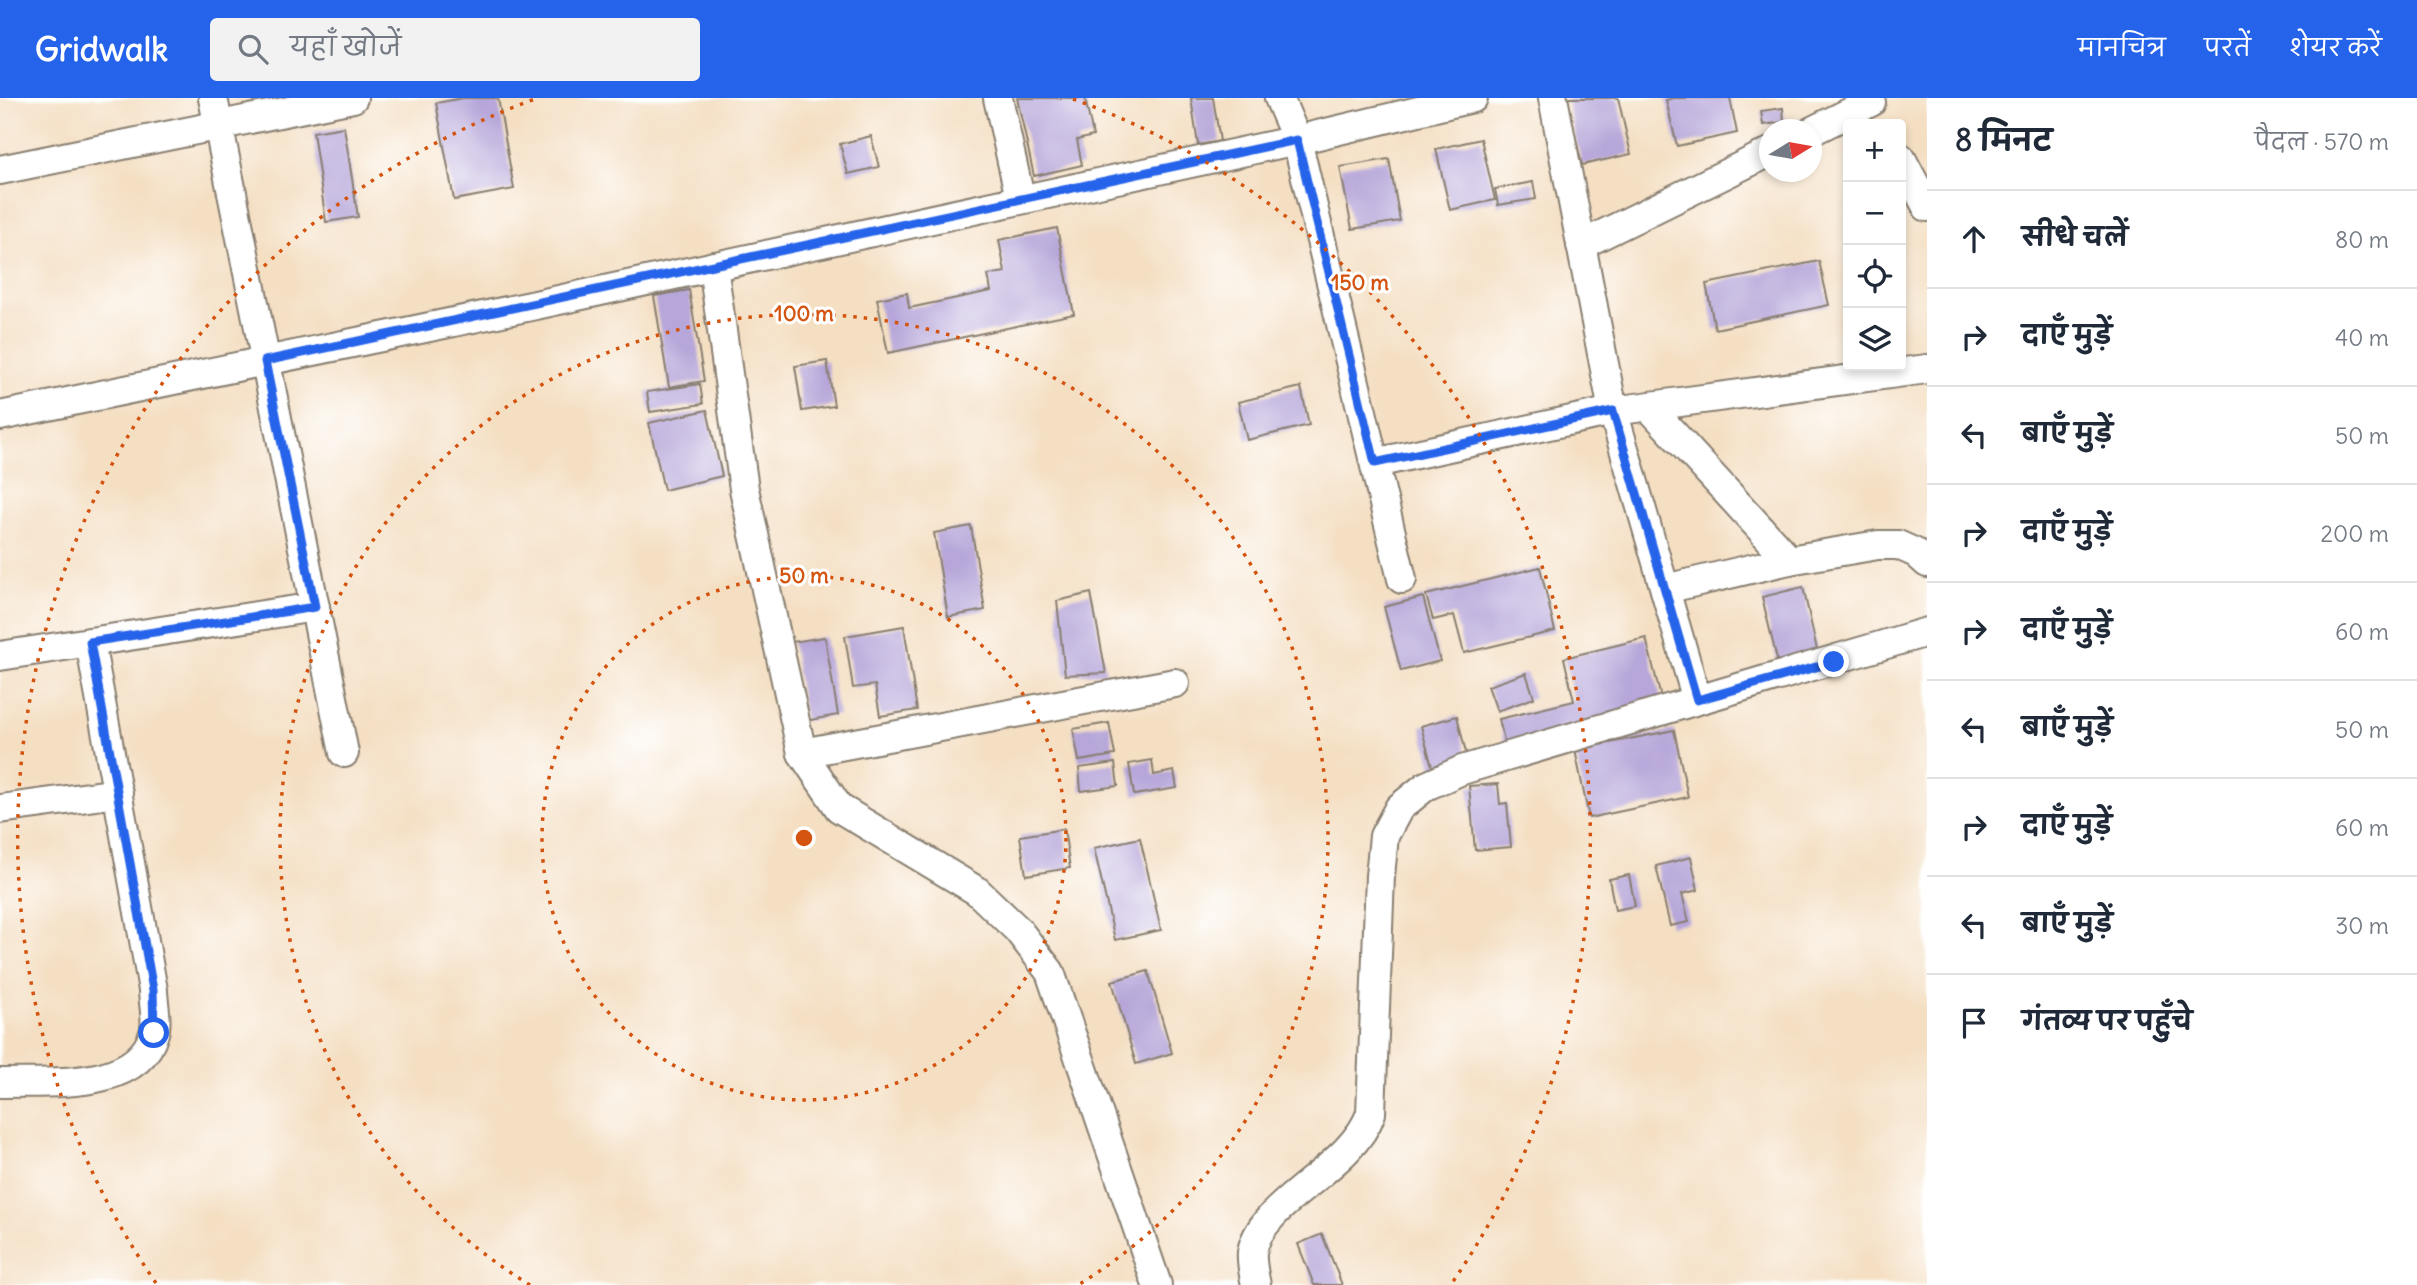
<!DOCTYPE html>
<html lang="hi">
<head>
<meta charset="utf-8">
<style>
  body { margin:0; font-family:Delius,"Playpen Sans Deva",sans-serif; background:#f2f2f3; color:#1f2937 }
  .controls { position:absolute; right:21px; top:21px; display:grid; overflow:hidden; border-radius:7px; box-shadow:0 4px 10px #0003 }
  .controls button { width:63px; height:63px; display:grid; place-items:center; padding:0; border:0; border-bottom:2px solid #e0e1e3; background:#fff; color:#1f2937; font:35px sans-serif }
  .compass { position:absolute; left:1759px; top:21px; width:63px; height:63px; border-radius:50%; background:#fff; box-shadow:0 4px 10px #0003; rotate:79deg }
  .stop { position:absolute; width:21px; height:21px; margin:-16px; border:5px solid #2563eb; border-radius:50%; background:#fff }
  .stop.end { background:#2563eb; border-color:#fff; box-shadow:0 2px 7px #0008 }
  .list { margin:0; padding:0; list-style:none }
  h2 { display:flex; justify-content:space-between; align-items:center; height:91px; margin:0; padding:0 28px; font-size:30px }
  h2 small { font-size:23px; font-weight:400; color:#747a83 }
  .list li { display:grid; grid-template-columns:46px 1fr auto; gap:21px; align-items:center; box-sizing:border-box; height:98px; padding:0 28px; border-top:2px solid #e0e1e3 }
  .list b { display:block; font-size:26px; white-space:nowrap }
  .list em { font-size:23px; font-style:normal; color:#747a83 }
  .icon { flex:none; width:38px; height:38px; fill:none; stroke:currentColor; stroke-width:2; stroke-linecap:round; stroke-linejoin:round }
  .map { position:relative; flex:none; width:1927px; height:1187px; overflow:hidden }
  header { display:flex; align-items:center; gap:42px; box-sizing:border-box; height:98px; padding:0 35px; background:#2563eb; color:#fff }
  header strong { font-size:33px }
  nav { display:flex; gap:38px; margin-inline-start:auto; font-size:24px }
  .search { width:490px; height:63px; background:#f2f2f3; display:flex; align-items:center; gap:18px; box-sizing:border-box; padding:0 24px; border-radius:7px; color:#747a83; font-size:26px }
  main { display:flex }
  aside { flex:1; background:#fff }
  .map>svg:first-child { display:block }
</style>
</head>
<body>
<header>
<strong>Gridwalk</strong>
<div class="search"><svg class="icon" aria-label="search" viewBox="0 0 24 24"><circle cx="10" cy="10" r="6"/><path d="M15 15l6 6"/></svg>यहाँ खोजें</div>
<nav><a>मानचित्र</a><a>परतें</a><a>शेयर करें</a></nav>
</header>
<main>
<div class="map">
<svg width="1927" height="1187" viewBox="0 0 1927 1187">
  <rect width="100%" height="100%" fill="#fff"/>
  <filter id="ink" filterUnits="userSpaceOnUse"><feTurbulence type="fractalNoise" baseFrequency=".0143" numOctaves="2"/><feDisplacementMap in="SourceGraphic" scale="14" xChannelSelector="R" yChannelSelector="G"/><feConvolveMatrix kernelMatrix="1 2 1 2 8 2 1 2 1" color-interpolation-filters="sRGB"/></filter>
  <filter id="wash" filterUnits="userSpaceOnUse"><feTurbulence type="fractalNoise" baseFrequency=".00686" numOctaves="4" result="noise"/><feDisplacementMap in="SourceGraphic" scale="28" xChannelSelector="R" yChannelSelector="G"/><feGaussianBlur stdDeviation="1.57" result="paint"/><feColorMatrix in="noise" values="0 0 0 0 0 0 0 0 0 0 0 0 0 0 0 0 0 1.4 0 .05"/><feComposite in="paint" operator="in"/></filter>
  <g filter="url(#wash)">
    <rect width="100%" height="100%" fill="#f4dfc3"/>
    <g id="blocks">
      <g fill="#b6a6d9">
        <polygon points="463,0 498,0 514,91 454,102 436,5"/>
        <polygon points="1017,0 1085,0 1093,38 1077,42 1082,67 1034,78"/>
        <polygon points="1191,0 1213,0 1220,43 1198,47"/>
        <polygon points="1566,0 1618,0 1631,56 1582,67"/>
        <polygon points="1674,0 1730,0 1737,35 1677,48 1666,2"/>
        <polygon points="1783,10 1784,24 1763,27 1761,13"/>
        <polygon points="344,29 358,119 326,124 313,34"/>
        <polygon points="871,38 879,69 848,76 840,46"/>
        <polygon points="1481,41 1495,102 1450,112 1436,51"/>
        <polygon points="1389,61 1400,123 1352,131 1340,69"/>
        <polygon points="1533,84 1536,101 1498,107 1495,91"/>
        <polygon points="1057,130 1074,216 888,255 877,201 907,195 909,210 991,193 988,177 1005,174 999,142"/>
        <polygon points="1819,163 1829,207 1715,231 1706,186"/>
        <polygon points="689,192 704,283 669,289 654,198"/>
        <polygon points="827,263 834,308 802,313 795,268"/>
        <polygon points="700,286 703,306 650,314 647,294"/>
        <polygon points="1301,289 1309,327 1247,342 1238,304"/>
        <polygon points="707,312 722,378 664,392 649,325"/>
        <polygon points="971,428 985,512 948,519 934,435"/>
        <polygon points="1540,469 1555,533 1464,555 1454,517 1433,522 1426,497"/>
        <polygon points="1803,489 1818,556 1778,566 1762,499"/>
        <polygon points="1091,495 1106,575 1065,577 1057,503"/>
        <polygon points="1423,499 1440,563 1401,573 1384,509"/>
        <polygon points="904,528 917,612 880,618 875,587 853,590 845,538"/>
        <polygon points="825,539 838,617 805,623 792,544"/>
        <polygon points="1646,540 1663,608 1505,647 1499,621 1574,603 1564,560"/>
        <polygon points="1526,575 1534,600 1497,613 1488,588"/>
        <polygon points="1457,618 1468,663 1433,672 1421,628"/>
        <polygon points="1109,625 1115,657 1079,663 1073,631"/>
        <polygon points="1674,632 1688,699 1589,720 1575,652"/>
        <polygon points="1152,662 1154,677 1174,673 1177,690 1134,697 1129,666"/>
        <polygon points="1115,665 1118,688 1081,693 1079,670"/>
        <polygon points="1498,686 1500,706 1507,705 1511,749 1475,752 1469,688"/>
        <polygon points="1064,731 1070,770 1026,777 1020,738"/>
        <polygon points="1140,740 1161,832 1115,842 1094,750"/>
        <polygon points="1691,759 1698,792 1682,796 1689,824 1670,828 1656,768"/>
        <polygon points="1629,777 1635,808 1615,812 1609,781"/>
        <polygon points="1148,873 1172,955 1136,966 1112,883"/>
        <polygon points="1322,1136 1342,1187 1314,1187 1298,1146"/>
      </g>
    </g>
  </g>
  <g filter="url(#ink)">
    <use href="#blocks" fill-opacity="0" stroke="#887e70" stroke-width="2"/>
    <g fill="none" stroke-linecap="round" stroke-linejoin="round">
      <g stroke="#887e70" stroke-width="32">
        <g id="street">
          <polyline points="213,0 344,655"/>
          <polyline points="998,0 1020,100"/>
          <polyline points="1279,0 1297,42 1402,481"/>
          <polyline points="1553,0 1613,313 1697,602"/>
          <polyline points="1812,33 1871,4"/>
          <polyline points="1901,60 1927,109"/>
          <polyline points="0,72 353,0"/>
          <polyline points="1581,147 1770,54"/>
          <polyline points="713,168 744,391 802,655 839,710 977,793 1018,832 1050,874 1157,1187"/>
          <polyline points="1649,309 1789,462"/>
          <polyline points="0,318 531,208 1297,42 1473,0"/>
          <polyline points="1375,365 1613,313 1927,271"/>
          <polyline points="1665,491 1789,462 1878,447 1898,447 1916,455 1927,465"/>
          <polyline points="0,558 315,509"/>
          <polyline points="802,655 1175,585"/>
          <polyline points="0,711 118,695"/>
          <path d="M0 985C47 983 138 994 154 935 158 923 153 904 153 892L90 544"/>
          <path d="M1256 1187C1254 1177 1251 1165 1252 1154 1260 1103 1352 1071 1371 1015L1380 778 1384 738 1399 710 1426 688 1462 672 1927 534"/>
        </g>
      </g>
      <use href="#street" stroke="#fff" stroke-width="28"/>
    </g>
  </g>
  <g fill="none" stroke-linecap="round" stroke-linejoin="round" filter="url(#ink)">
    <polyline stroke="#2563eb" stroke-width="9" points="154,935 153,892 90,544 315,509 265,263 1297,42 1375,365 1613,313 1697,602 1834,564"/>
  </g>
  <g fill="none" stroke="#d4530e" stroke-width="3.5" stroke-dasharray="3.5 7">
    <circle cx="804" cy="740" r="262"/>
    <path d="M530 1187A524 524 0 1 1 1078 1187"/>
    <path d="M156 1185A786 786 0 0 1 535 1M1073 1A786 786 0 0 1 1452 1185"/>
  </g>
  <circle cx="804" cy="740" r="10" fill="#d4530e" stroke="#fff" stroke-width="3.5"/>
  <g font-size="21" text-anchor="middle" font-weight="bold" fill="#d4530e" stroke="#fff" stroke-width="6" stroke-linejoin="round" paint-order="stroke">
    <text x="1360" y="192">150 m</text>
    <text x="804" y="223">100 m</text>
    <text x="804" y="485">50 m</text>
  </g>
</svg>
<div class="controls">
<button>+</button>
<button>−</button>
<button><svg class="icon" aria-label="locate" viewBox="0 0 24 24"><circle cx="12" cy="12" r="6"/><path d="M12 2v4M12 18v4M2 12h4M18 12h4"/></svg></button>
<button><svg class="icon" aria-label="layers" viewBox="0 0 24 24"><path d="M12 4l9 5-9 5-9-5zM3 14l9 5 9-5"/></svg></button>
</div>
<svg class="compass" viewBox="-18 -18 36 36"><path d="M0-13l5 13h-10z" fill="#e53935"/><path d="M0 13l5-13h-10z" fill="#747a83"/></svg>
<div class="stop" style="left:154px;top:935px"></div>
<div class="stop end" style="left:1834px;top:564px"></div>
</div>
<aside>
<h2>8 मिनट<small>पैदल · 570 m</small></h2>
<ul class="list">
<li><svg class="icon" aria-label="ahead" viewBox="0 0 24 24"><path d="M12 20V5M6 11l6-6 6 6"/></svg><div><b>सीधे चलें</b></div><em>80 m</em></li>
<li><svg class="icon" aria-label="right" viewBox="0 0 24 24"><path d="M7 20v-9h11M14 6l5 5-5 5"/></svg><div><b>दाएँ मुड़ें</b></div><em>40 m</em></li>
<li><svg class="icon" aria-label="left" viewBox="0 0 24 24"><path d="M17 20v-9H6M10 6l-5 5 5 5"/></svg><div><b>बाएँ मुड़ें</b></div><em>50 m</em></li>
<li><svg class="icon" aria-label="right" viewBox="0 0 24 24"><path d="M7 20v-9h11M14 6l5 5-5 5"/></svg><div><b>दाएँ मुड़ें</b></div><em>200 m</em></li>
<li><svg class="icon" aria-label="right" viewBox="0 0 24 24"><path d="M7 20v-9h11M14 6l5 5-5 5"/></svg><div><b>दाएँ मुड़ें</b></div><em>60 m</em></li>
<li><svg class="icon" aria-label="left" viewBox="0 0 24 24"><path d="M17 20v-9H6M10 6l-5 5 5 5"/></svg><div><b>बाएँ मुड़ें</b></div><em>50 m</em></li>
<li><svg class="icon" aria-label="right" viewBox="0 0 24 24"><path d="M7 20v-9h11M14 6l5 5-5 5"/></svg><div><b>दाएँ मुड़ें</b></div><em>60 m</em></li>
<li><svg class="icon" aria-label="left" viewBox="0 0 24 24"><path d="M17 20v-9H6M10 6l-5 5 5 5"/></svg><div><b>बाएँ मुड़ें</b></div><em>30 m</em></li>
<li><svg class="icon" aria-label="arrive" viewBox="0 0 24 24"><path d="M6 21V4h12l-3 4 3 4H6"/></svg><div><b>गंतव्य पर पहुँचे</b></div></li>
</ul>
</aside>
</main>
</body>
</html>
